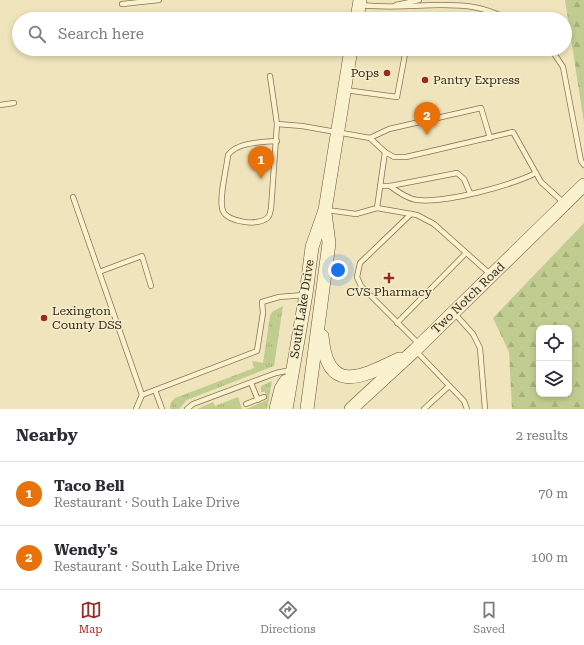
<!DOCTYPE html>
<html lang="en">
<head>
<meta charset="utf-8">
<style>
  body { margin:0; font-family:"Roboto Serif",serif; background:#f7f7f7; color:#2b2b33 }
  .controls { position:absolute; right:12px; bottom:12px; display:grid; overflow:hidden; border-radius:8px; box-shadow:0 2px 6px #0003 }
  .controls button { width:36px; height:36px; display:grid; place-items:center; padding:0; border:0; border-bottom:1px solid #e1e1e2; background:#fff; color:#2b2b33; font:20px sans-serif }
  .you { position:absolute; left:338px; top:270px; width:14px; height:14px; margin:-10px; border:3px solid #fff; border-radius:50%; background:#1a73e8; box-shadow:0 0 0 6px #1a73e833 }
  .badge { display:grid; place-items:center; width:26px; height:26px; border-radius:50%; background:#982c23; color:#fff; font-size:13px; font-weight:700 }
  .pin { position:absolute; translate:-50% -33px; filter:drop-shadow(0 1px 2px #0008) }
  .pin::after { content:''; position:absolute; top:21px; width:14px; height:12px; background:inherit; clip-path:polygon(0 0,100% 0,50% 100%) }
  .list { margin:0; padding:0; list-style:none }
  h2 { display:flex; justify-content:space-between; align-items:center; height:52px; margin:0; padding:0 16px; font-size:17px }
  h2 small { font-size:13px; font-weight:400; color:#7c7c81 }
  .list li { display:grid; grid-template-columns:26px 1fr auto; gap:12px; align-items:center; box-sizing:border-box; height:64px; padding:0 16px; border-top:1px solid #e1e1e2 }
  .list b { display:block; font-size:15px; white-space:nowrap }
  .list p { margin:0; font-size:13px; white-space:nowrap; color:#7c7c81 }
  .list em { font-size:13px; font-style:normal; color:#7c7c81 }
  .icon { flex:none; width:22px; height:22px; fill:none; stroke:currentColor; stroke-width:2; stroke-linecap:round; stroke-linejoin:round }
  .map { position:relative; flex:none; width:584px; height:409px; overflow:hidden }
  .search { position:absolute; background:#fff; box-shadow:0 2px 6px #0003; left:12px; right:12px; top:12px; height:44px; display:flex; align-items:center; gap:10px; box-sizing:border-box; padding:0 14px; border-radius:22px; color:#7c7c81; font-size:15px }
  .sheet { height:180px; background:#fff }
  nav { display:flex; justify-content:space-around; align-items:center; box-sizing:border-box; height:56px; border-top:1px solid #e1e1e2; background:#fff; font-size:11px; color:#7c7c81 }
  nav a { display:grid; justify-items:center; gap:2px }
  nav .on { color:#982c23 }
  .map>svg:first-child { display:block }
</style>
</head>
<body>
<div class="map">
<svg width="584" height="409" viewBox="0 0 584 409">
  <defs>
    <pattern id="grass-tufts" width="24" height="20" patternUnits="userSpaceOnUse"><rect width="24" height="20" fill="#c1cd90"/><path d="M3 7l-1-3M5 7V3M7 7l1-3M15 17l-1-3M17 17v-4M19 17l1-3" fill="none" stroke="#a6b07c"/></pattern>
    <pattern id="forest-firs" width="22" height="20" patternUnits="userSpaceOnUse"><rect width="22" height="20" fill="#c1cd90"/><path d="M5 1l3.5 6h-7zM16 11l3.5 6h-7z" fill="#a6b07c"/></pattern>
  </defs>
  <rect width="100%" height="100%" fill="#efe4bc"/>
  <g fill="url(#grass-tufts)">
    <polygon points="283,306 274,366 187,400 179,409 170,409 171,402 175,398 254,368 252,361 263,363 270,316 272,312"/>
    <polygon points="272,381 267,409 246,409 267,400 265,392 261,392 261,386"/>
    <polygon points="238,397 242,409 197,409 213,402 215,406"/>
  </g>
  <g fill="url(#forest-firs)" fill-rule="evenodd">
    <polygon points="565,0 584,0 584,123"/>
    <path d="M584 223V409H512L509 352 493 318ZM539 328H569V394H539Z"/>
  </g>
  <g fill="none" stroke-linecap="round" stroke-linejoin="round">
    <g stroke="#877455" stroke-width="6">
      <g id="lane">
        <polyline points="122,4 159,0"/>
        <path d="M361 5C399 10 437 1 473 7 485 9 496 13 508 19"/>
        <polyline points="396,5 419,0"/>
        <polyline points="431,49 432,49"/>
        <polyline points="551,49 563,67 581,161 584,165"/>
        <polyline points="270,76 277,124 302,126 370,138 385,152 394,157 406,157 513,132 541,182 564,203"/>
        <polyline points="345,90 397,97 406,49"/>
        <polyline points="0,105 14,103"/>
        <path d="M277 124 271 209C270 211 270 216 268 217 260 227 227 222 223 211 218 200 227 167 228 155 237 142 262 142 277 141"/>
        <polyline points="370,138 389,129 481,108 490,138"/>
        <polyline points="380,186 390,186 457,173 464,179 470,193"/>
        <path d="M390 186C398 192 408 199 417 200 447 203 509 186 536 173"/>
        <polyline points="73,197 142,395 136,409"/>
        <polyline points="377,208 385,152"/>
        <polyline points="327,210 356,214 377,208 417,215 434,224 490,274"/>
        <polyline points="411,214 360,263 357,277 361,286 419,344"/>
        <polyline points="99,272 142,256 151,286"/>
        <polyline points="455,314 473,334 480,348 485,409"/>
        <polyline points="397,323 466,253"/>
        <polyline points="416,351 464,401 467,409"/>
        <polyline points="251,383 258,400"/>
        <polyline points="155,390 162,409"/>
        <polyline points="142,395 257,351 263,313 262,302 279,297 304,295"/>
        <polyline points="246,404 264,397"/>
        <polyline points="187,409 193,404 276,373 291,370"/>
        <polyline points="424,409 449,386"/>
      </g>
    </g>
    <g stroke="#685539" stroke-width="14">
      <g id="secondary">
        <polyline points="357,19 360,0"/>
        <path d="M322 336C327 396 362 377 399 359"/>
        <polyline points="276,409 281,389 286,381"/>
        <polyline points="286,409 306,294 312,247 325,210 351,49"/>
        <polyline points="307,409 329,243 325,213"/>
        <polyline points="351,409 415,350 584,185"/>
      </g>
    </g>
    <use href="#lane" stroke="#faf1cf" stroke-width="4.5"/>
    <use href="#secondary" stroke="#faf1cf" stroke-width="13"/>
  </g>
  <g fill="#982c23" stroke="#f6eecc" stroke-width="1.5">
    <circle cx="387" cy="73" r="4"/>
    <circle cx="425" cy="80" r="4"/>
    <path d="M387 272h4v4h4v4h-4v4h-4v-4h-4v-4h4z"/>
    <circle cx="44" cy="318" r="4"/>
  </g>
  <g text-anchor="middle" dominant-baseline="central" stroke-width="3" stroke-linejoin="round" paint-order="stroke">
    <g font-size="12" fill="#352a1b" stroke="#f6eecc" text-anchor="start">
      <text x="379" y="73" text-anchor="end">Pops</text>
      <text x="433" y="80">Pantry Express</text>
      <text x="389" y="292" text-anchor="middle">CVS Pharmacy</text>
      <text x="52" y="311">Lexington<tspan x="52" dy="14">County DSS</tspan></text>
    </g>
    <g font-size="12" fill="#352a1b" stroke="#f6eecc">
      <text transform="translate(468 298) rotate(-44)">Two Notch Road</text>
      <text transform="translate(302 309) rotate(-81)">South Lake Drive</text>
    </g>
  </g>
</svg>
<div class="controls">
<button><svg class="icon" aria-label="locate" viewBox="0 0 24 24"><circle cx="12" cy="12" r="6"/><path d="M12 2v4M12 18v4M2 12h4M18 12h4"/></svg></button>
<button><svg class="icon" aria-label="layers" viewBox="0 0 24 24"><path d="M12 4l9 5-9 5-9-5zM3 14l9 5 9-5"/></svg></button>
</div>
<div class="you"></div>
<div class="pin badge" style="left:261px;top:179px;background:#e8710a">1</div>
<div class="pin badge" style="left:427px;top:135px;background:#e8710a">2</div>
<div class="search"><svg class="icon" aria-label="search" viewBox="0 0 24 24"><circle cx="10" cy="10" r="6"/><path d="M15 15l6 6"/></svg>Search here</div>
</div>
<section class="sheet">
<h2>Nearby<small>2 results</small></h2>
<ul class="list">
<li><span class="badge" style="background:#e8710a">1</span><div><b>Taco Bell</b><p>Restaurant · South Lake Drive</p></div><em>70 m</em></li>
<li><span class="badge" style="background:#e8710a">2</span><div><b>Wendy's</b><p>Restaurant · South Lake Drive</p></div><em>100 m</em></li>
</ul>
</section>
<nav>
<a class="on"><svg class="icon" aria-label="map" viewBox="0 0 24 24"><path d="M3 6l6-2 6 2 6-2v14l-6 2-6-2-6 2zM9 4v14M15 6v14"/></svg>Map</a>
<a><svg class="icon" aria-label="directions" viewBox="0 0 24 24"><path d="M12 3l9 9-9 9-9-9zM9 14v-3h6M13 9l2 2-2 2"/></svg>Directions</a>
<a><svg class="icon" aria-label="saved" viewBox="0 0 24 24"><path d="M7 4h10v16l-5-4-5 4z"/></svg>Saved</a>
</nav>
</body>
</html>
